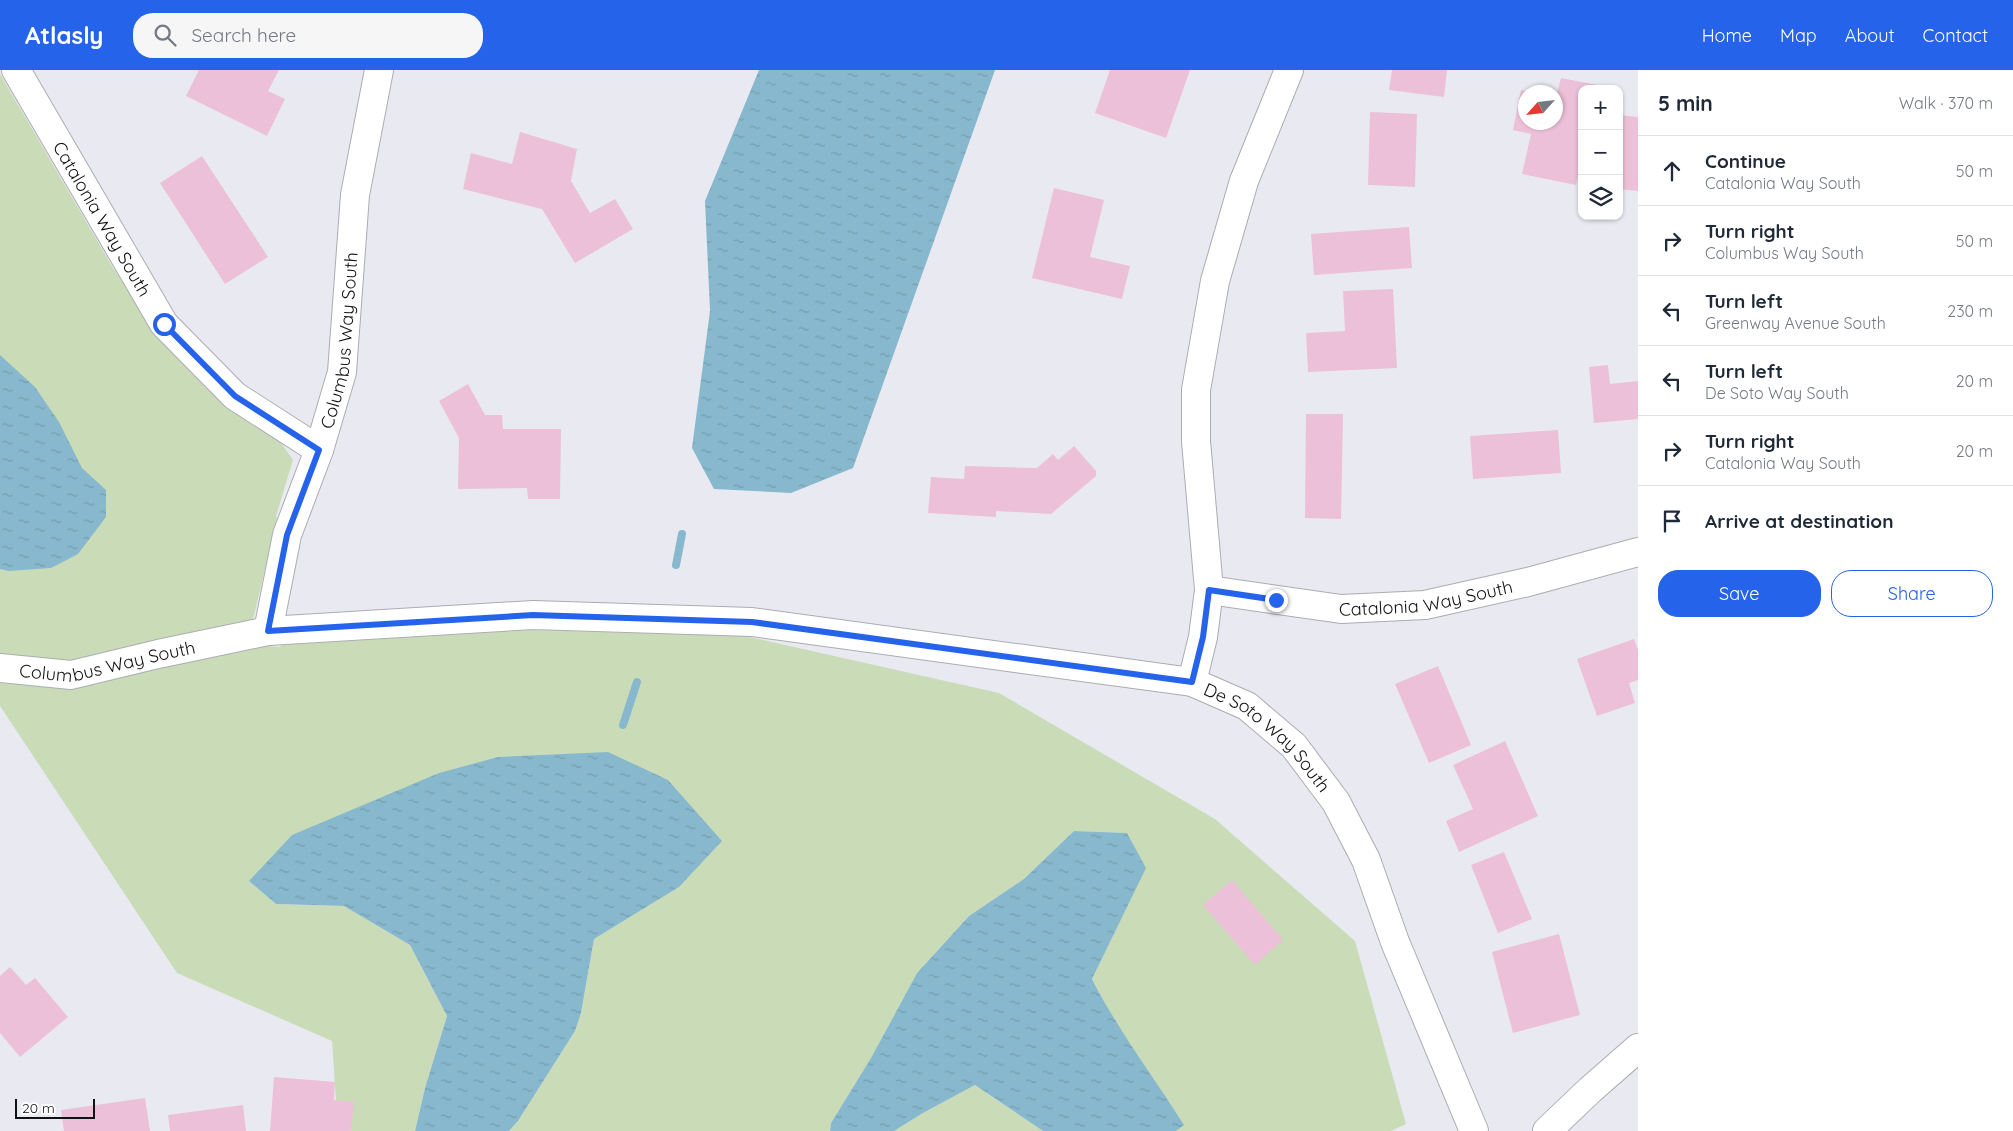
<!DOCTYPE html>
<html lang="en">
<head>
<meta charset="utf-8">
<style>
  body { margin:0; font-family:Quicksand,sans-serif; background:#f6f6f7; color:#1f2937 }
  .controls { position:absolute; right:15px; top:15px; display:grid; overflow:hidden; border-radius:10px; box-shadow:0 1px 4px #0004 }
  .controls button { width:45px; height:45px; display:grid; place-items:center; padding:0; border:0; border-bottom:1px solid #e0e1e3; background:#fff; color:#1f2937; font:25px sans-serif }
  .compass { position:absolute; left:1518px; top:15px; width:45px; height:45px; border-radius:50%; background:#fff; box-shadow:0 1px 4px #0004; rotate:243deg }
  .scale { position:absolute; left:15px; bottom:12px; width:80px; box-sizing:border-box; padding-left:5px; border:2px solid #111114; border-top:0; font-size:14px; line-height:18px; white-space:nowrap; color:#111114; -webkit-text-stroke:4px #fff; paint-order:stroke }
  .stop { position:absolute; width:15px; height:15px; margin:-11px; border:4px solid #2563eb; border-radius:50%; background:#fff }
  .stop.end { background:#2563eb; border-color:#fff; box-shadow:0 1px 5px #0008 }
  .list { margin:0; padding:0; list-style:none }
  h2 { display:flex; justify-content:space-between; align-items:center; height:65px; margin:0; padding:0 20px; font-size:21px }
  h2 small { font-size:16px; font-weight:400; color:#747a83 }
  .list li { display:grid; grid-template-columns:32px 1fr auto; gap:15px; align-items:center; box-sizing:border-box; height:70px; padding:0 20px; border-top:1px solid #e0e1e3 }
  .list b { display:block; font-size:19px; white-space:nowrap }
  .list p { margin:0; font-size:16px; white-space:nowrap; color:#747a83 }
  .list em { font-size:16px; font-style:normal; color:#747a83 }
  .actions { display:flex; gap:10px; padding:15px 20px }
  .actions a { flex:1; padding:11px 0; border:1px solid #2563eb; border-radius:20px; text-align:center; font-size:18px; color:#2563eb }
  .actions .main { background:#2563eb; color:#fff }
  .icon { flex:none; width:28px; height:28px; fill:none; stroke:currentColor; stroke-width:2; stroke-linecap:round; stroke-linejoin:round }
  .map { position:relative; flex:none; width:1638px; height:1061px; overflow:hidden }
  header { display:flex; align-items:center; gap:30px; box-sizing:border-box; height:70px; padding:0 25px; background:#2563eb; color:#fff }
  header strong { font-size:24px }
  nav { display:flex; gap:28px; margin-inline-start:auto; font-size:18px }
  .search { width:350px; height:45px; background:#f6f6f7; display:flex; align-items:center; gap:12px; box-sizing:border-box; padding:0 18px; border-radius:20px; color:#747a83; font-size:19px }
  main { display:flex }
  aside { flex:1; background:#fff }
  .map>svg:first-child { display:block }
</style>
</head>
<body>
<header>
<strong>Atlasly</strong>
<div class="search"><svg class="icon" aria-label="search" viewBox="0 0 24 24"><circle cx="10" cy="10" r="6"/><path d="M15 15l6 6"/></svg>Search here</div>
<nav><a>Home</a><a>Map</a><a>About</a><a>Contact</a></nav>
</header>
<main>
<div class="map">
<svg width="1638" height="1061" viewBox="0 0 1638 1061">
  <defs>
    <pattern id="water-ripples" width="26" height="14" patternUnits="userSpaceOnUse" patternTransform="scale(1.25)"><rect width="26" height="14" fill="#88b8cd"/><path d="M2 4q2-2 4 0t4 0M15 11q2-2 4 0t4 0" fill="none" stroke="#749daf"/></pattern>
  </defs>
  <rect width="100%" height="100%" fill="#e9eaf1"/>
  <g fill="#cadcb7">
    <polygon points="0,4 112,196 159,268 205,317 282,374 293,390 276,446 277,448 253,550 72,591 0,584"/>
    <polygon points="532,560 745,566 999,623 1215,749 1355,871 1406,1054 1391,1061 1176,1061 1183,1055 1114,950 1092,909 1145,798 1127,763 1074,761 1025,809 969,846 917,903 871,988 831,1053 830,1061 509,1061 518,1051 575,961 581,943 594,869 679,817 249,811 276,834 344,836 410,875 447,946 425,1018 415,1061 338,1061 332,971 177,903 0,636 0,613 74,619 160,598 267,576 280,577 281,575"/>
    <polygon points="975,1015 1043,1061 894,1061 923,1043"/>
  </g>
  <g fill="url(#water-ripples)">
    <polygon points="759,0 995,0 853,398 791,423 714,419 692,378 710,241 705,131"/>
    <polygon points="0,285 35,317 59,352 82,398 106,420 106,447 78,484 51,498 9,501 0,499"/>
    <polygon points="608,682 668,710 722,771 679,817 594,869 581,943 575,961 518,1051 509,1061 415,1061 425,1018 447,946 410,875 344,836 276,834 249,811 292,765 439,703 498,687"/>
    <path d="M1074 761 1127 763 1146 798 1092 909C1118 960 1153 1006 1184 1055L1176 1061H1043L975 1015 923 1043 894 1061H830L831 1053 871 988 917 903 969 846 1024 809Z"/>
  </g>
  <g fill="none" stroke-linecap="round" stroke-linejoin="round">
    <g stroke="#88b8cd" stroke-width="8">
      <polyline points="676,495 682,464"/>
      <polyline points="623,655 637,612"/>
    </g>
  </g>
  <g fill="#ecc0d8">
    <polygon points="199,0 279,0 268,21 285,29 267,66 186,26"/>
    <polygon points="1110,0 1190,0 1166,68 1095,43"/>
    <polygon points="1392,0 1447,0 1444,27 1389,20"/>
    <polygon points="1561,8 1597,15 1596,19 1582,19 1582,87 1576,115 1522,104 1531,64 1513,60 1521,20 1526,21 1526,52 1556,52 1556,27"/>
    <polygon points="1370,42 1417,44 1415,117 1368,115"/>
    <polygon points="1619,45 1638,47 1638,121 1619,119"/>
    <polygon points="520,62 577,79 571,111 590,143 615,129 633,159 575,193 542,139 463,119 471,83 512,94"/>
    <polygon points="202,86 268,187 225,214 160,113"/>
    <polygon points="1054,118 1104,130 1090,187 1130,196 1122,229 1032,208"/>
    <polygon points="1409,157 1412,198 1314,205 1311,164"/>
    <polygon points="1393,219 1397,298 1308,302 1306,263 1345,261 1343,221"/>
    <polygon points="1608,295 1610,314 1638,311 1638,349 1594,353 1589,297"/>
    <polygon points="468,314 485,345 502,345 503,359 561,359 560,429 528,429 527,418 458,419 459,368 439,331"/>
    <polygon points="1306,344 1343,344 1341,449 1305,448"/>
    <polygon points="1558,360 1561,403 1473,409 1470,366"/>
    <polygon points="1074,376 1096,401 1096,406 1051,444 996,441 996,447 928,443 931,407 964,409 965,396 1037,398 1053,384 1058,390"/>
    <polygon points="1634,569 1638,580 1638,610 1629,613 1635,633 1597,646 1577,589"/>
    <polygon points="1438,596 1471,675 1429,693 1395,614"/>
    <polygon points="1505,671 1538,746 1459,782 1446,751 1473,739 1453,695"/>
    <polygon points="1504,782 1532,849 1498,863 1471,795"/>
    <polygon points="1232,810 1283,870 1255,895 1203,835"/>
    <polygon points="1559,864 1580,945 1513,963 1492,882"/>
    <polygon points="10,897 26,915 35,908 68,947 20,987 0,963 0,906"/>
    <polygon points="274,1007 335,1012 334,1030 354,1032 351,1061 270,1061"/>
    <polygon points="145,1028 150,1061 64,1061 61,1040"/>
    <polygon points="243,1035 246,1061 170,1061 168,1045"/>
  </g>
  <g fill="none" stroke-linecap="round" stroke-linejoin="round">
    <g stroke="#abacb2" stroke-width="30">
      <g id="minor">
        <path id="s1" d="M16 0 164 254 235 326 319 380"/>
        <path id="s2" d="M1289 0 1244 111 1215 211 1196 320V371L1209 520 1203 567 1192 612 1247 636 1294 676 1336 732 1366 790 1395 872 1474 1061"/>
        <path id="s3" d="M1209 520 1341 539 1425 535 1528 512 1638 482"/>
        <path id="s4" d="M268 561 287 465 319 380 342 302 355 125 379 0"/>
        <path id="s5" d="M0 598 71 605 158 584 268 561 533 545 752 552 1192 612"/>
        <polyline points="1547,1061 1590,1020 1638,978"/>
      </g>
    </g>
    <use href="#minor" stroke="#fff" stroke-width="28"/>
  </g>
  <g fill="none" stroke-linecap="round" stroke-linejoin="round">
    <polyline stroke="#2563eb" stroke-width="6" points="164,254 235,326 319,380 287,465 268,561 533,545 752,552 1192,612 1203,567 1209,520 1276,530"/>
  </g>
  <g text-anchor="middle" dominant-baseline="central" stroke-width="4" stroke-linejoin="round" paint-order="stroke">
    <g font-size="18" fill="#111114" stroke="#fff">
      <text stroke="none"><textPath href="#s1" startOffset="172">Catalonia Way South</textPath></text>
      <text stroke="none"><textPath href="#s4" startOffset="301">Columbus Way South</textPath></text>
      <text stroke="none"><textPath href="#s3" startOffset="219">Catalonia Way South</textPath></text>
      <text stroke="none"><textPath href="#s5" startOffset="109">Columbus Way South</textPath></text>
      <text stroke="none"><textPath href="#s2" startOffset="724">De Soto Way South</textPath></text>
    </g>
  </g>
</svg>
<div class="controls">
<button>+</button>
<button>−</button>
<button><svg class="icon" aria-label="layers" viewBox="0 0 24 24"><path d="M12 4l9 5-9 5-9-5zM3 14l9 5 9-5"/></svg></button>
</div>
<svg class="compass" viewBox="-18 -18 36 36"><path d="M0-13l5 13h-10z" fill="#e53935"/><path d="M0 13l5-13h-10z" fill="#747a83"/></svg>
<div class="scale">20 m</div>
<div class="stop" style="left:164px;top:254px"></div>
<div class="stop end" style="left:1276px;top:530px"></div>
</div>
<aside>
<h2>5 min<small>Walk · 370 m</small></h2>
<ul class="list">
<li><svg class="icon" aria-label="ahead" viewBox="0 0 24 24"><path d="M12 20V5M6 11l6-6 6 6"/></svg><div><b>Continue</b><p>Catalonia Way South</p></div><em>50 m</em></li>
<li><svg class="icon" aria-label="right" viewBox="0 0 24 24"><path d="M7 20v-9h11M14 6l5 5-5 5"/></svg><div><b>Turn right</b><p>Columbus Way South</p></div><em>50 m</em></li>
<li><svg class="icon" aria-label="left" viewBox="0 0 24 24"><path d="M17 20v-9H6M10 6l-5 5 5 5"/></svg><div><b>Turn left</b><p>Greenway Avenue South</p></div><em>230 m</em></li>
<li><svg class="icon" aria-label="left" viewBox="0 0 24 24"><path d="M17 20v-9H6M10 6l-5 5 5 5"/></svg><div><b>Turn left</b><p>De Soto Way South</p></div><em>20 m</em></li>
<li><svg class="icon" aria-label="right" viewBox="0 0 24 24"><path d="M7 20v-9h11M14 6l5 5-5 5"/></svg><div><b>Turn right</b><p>Catalonia Way South</p></div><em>20 m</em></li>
<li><svg class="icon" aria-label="arrive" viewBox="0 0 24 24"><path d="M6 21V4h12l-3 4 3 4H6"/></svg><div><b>Arrive at destination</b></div></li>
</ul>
<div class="actions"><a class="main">Save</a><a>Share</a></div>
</aside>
</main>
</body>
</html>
